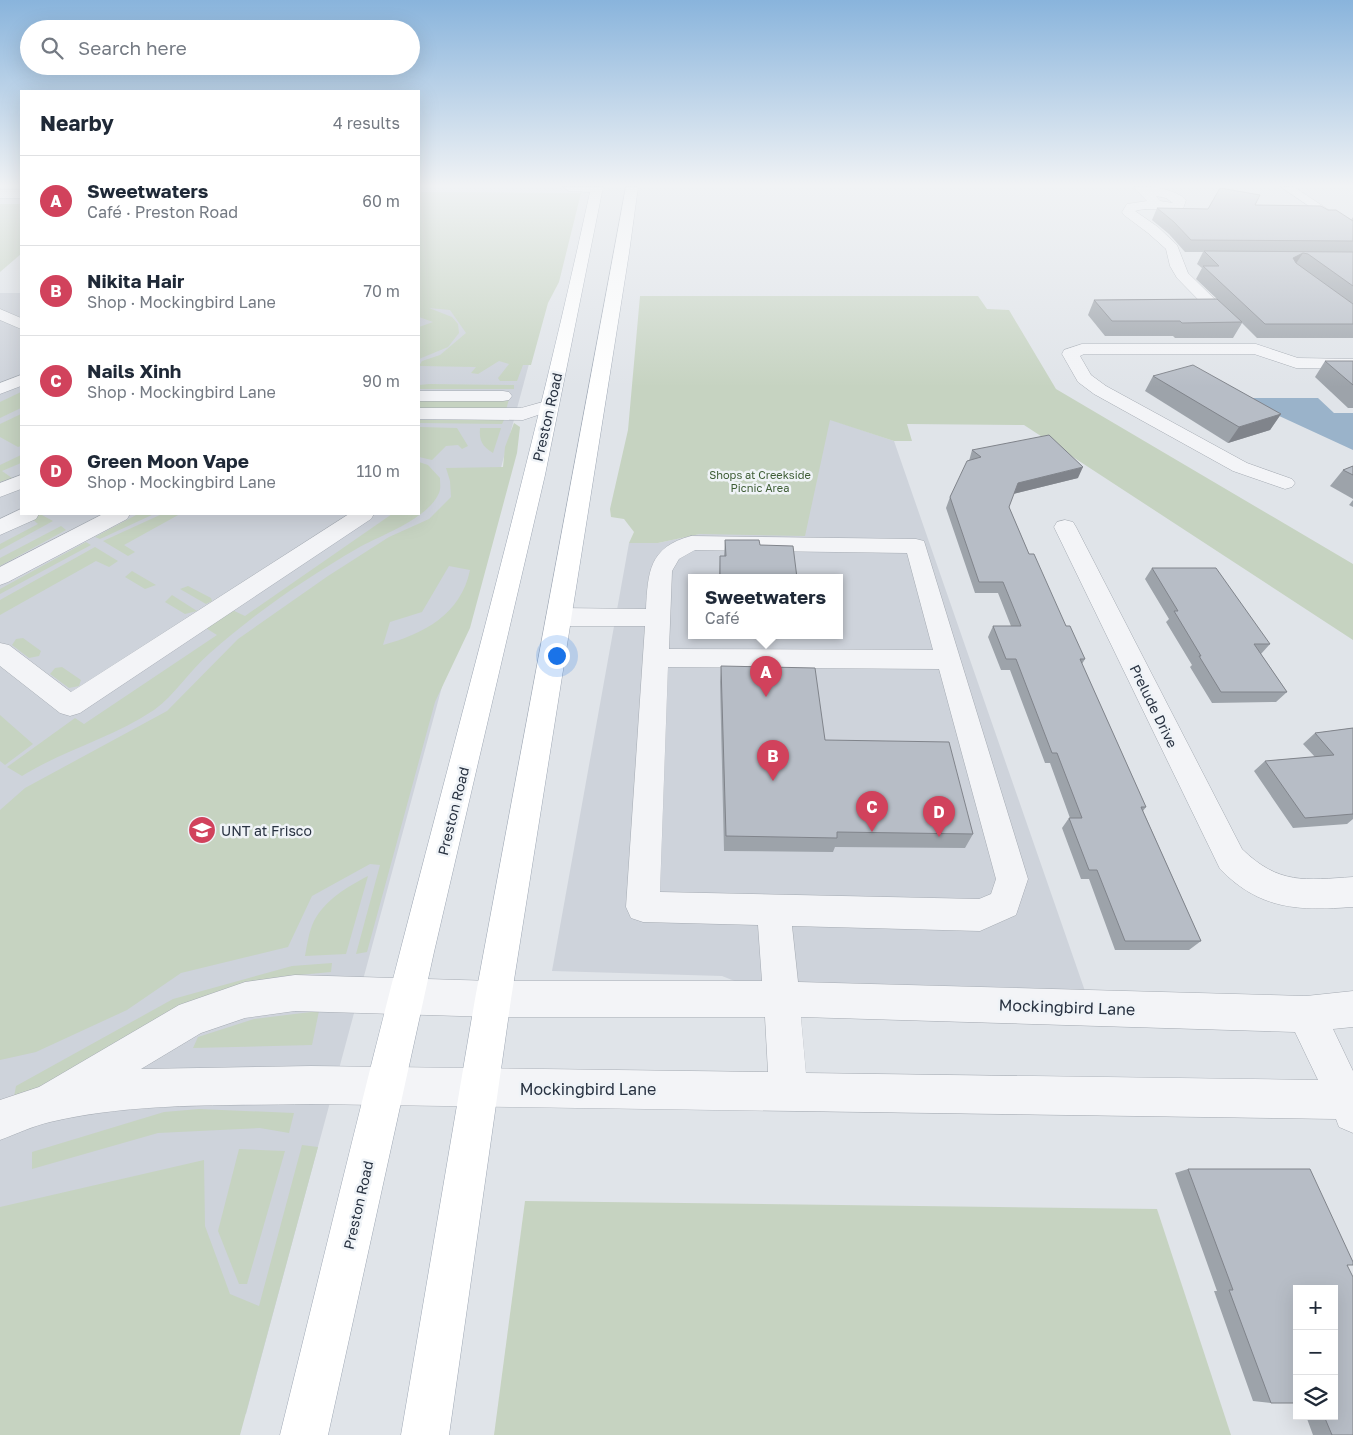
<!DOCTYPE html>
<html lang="en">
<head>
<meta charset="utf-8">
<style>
  body { margin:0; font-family:"Golos Text",sans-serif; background:#f2f2f3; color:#1f2937 }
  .controls { position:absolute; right:15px; bottom:15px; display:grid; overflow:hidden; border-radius:0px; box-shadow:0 5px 20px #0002 }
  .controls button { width:45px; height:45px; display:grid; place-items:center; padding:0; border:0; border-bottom:1px solid #e0e1e3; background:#fff; color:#1f2937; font:25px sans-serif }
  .you { position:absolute; left:556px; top:655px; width:18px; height:18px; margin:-12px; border:4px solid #fff; border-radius:50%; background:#1a73e8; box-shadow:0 0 0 8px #1a73e833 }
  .badge { display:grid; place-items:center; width:32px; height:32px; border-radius:50%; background:#d1425c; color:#fff; font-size:16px; font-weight:700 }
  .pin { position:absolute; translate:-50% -41px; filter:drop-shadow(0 1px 2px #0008) }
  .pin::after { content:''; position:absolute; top:26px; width:18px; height:15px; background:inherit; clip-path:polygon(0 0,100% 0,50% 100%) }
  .popup { position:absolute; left:688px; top:574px; width:155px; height:65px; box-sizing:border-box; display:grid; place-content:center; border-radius:0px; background:#fff; filter:drop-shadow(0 1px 4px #0005); font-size:16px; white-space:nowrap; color:#747a83 }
  .popup b { font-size:19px; color:#1f2937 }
  .popup::after { content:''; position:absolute; left:50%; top:100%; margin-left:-10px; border:10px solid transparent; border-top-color:#fff }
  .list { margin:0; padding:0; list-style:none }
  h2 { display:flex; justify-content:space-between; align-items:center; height:65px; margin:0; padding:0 20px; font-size:21px }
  h2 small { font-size:16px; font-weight:400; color:#747a83 }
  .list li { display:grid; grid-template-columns:32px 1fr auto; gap:15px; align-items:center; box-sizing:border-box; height:90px; padding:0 20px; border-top:1px solid #e0e1e3 }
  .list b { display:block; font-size:19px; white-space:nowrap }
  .list p { margin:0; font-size:16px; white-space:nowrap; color:#747a83 }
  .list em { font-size:16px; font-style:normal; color:#747a83 }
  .icon { flex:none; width:28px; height:28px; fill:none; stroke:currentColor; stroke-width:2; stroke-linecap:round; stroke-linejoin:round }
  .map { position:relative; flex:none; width:1353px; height:1435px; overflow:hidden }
  .search { position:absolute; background:#fff; box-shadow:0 5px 20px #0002; left:20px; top:20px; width:400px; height:55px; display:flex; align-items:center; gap:12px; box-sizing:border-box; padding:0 18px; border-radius:28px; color:#747a83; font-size:19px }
  .panel { position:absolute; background:#fff; box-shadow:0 5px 20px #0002; left:20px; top:90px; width:400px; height:425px; border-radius:0px }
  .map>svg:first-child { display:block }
</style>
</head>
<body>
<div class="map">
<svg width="1353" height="1435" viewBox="0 0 1353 1435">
  <rect width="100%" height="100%" fill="#e0e4e9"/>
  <g fill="#ced3db" fill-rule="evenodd">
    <polygon points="0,293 21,293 21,514 419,514 419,296 547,297 246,1414 0,1402"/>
    <path d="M829 419 894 441 1094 1017 818 1014 722 976 552 971 629 543H658L700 534ZM692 578H840V636H692Z"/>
  </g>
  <g fill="#c6d3c1" fill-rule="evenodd">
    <polygon points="419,192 581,193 559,282 548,303 531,365 523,365 517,381 500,381 498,378 509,364 499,361 478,374 471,373 476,367 419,366 422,361 440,355 466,333 450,310 429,308 452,317 458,324 459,333 448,347 419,359 419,327 433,322 419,317"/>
    <polygon points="0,204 21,204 21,254 0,272"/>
    <polygon points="640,296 978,296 987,309 1009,310 1056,389 1353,564 1353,640 1024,425 907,424 912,441 894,441 830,420 805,536 700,534 658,543 629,543 634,532 624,519 611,517 610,509 628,430"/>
    <polygon points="429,384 514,385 514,389 419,389 419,385"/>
    <polygon points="21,392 21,408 0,418 0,402"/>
    <polygon points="434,398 509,399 506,410 419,409 419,399"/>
    <polygon points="21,414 21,446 18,447 0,437 0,424"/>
    <polygon points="419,420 504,420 502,424 419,423"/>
    <path d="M514 423 520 427 517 453 470 628 435 702 367 952 356 954 380 865 370 864 312 896 288 947 181 973 127 1010 36 1052 0 1060V810L25 788 167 711 238 639 328 576 389 537 429 519 451 497 450 481 446 468 503 467 505 447ZM449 566 470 570C461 614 424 634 383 645L390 622 422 612Z"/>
    <polygon points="419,427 457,428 468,446 462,449 458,445 446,446 432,460 419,457"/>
    <path d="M480 428H501L493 453C482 446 479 441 480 428Z"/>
    <polygon points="21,455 21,463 2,471 12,478 0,482 0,465"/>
    <path d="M419 462 428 465 440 478C440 482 441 489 439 493 428 519 381 535 358 548 306 578 255 613 210 653 190 670 175 695 154 710 112 738 64 750 22 776L7 767 75 718 84 724 217 635 204 627 228 608 245 616 392 514H419Z"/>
    <polygon points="34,514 40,514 53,521 0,550 0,544 38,524 29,516"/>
    <polygon points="138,514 154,514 100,539 95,537"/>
    <polygon points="162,514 180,514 124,545 135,552 128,556 103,541"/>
    <polygon points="61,526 66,530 0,566 0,558"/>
    <polygon points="86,542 91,545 0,594 0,589"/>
    <polygon points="95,547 118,561 109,567 96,561 0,615 0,600"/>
    <polygon points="132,571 156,585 145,589 125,577"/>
    <polygon points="188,586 211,598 212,601 206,604 180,589"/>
    <polygon points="172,595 197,611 185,614 165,602"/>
    <polygon points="23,638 41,651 39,656 29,658 12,645 16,639"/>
    <polygon points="62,667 81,680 79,686 69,688 50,674 55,668"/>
    <polygon points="0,715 33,744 5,765 0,761"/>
    <path d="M368 876 346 954 305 956C307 945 309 931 314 921 325 900 347 887 368 876Z"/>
    <polygon points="332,963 331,972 278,977 223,991 74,1073 14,1097 16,1086 173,999 292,966"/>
    <polygon points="319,1011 312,1045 193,1048 198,1037 254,1019"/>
    <polygon points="199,1109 294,1113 289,1133 260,1128 158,1133 32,1169 32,1152 164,1112"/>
    <polygon points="302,1145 318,1147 240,1435 0,1435 0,1207 204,1160 205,1226 230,1294 259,1306"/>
    <polygon points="239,1149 285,1151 247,1284 239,1284 218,1231"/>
    <polygon points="525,1201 1157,1209 1231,1435 494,1435"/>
  </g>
  <polygon fill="#9ab3ca" points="1240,398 1318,398 1334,413 1353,413 1353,450"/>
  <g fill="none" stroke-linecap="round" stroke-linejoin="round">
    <g stroke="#a5abb3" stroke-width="1">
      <g id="minor">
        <path d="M1134 187C1148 185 1176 189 1186 200L1183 209C1167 213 1151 206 1135 211L1158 227 1177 245 1188 273 1238 322 1240 325 1238 328H1226L1177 278 1170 266 1166 249 1148 233 1124 215 1122 212 1127 204 1147 201ZM1156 196 1166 198 1173 203 1160 201Z"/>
        <polygon points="1281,187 1294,187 1353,226 1353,236"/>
        <polygon points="0,309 21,318 21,329 0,320"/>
        <polygon points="1082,344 1256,344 1298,358 1353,359 1353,369 1296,368 1254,354 1084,354 1080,356 1091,375 1106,386 1247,463 1292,479 1295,483 1292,487 1285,489 1233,471 1094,394 1078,382 1062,354 1064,350"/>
        <polygon points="21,375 21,386 0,394 0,383"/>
        <polygon points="419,391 503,391 509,392 512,396 509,400 503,401 419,401"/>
        <polygon points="550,400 556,401 559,405 556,409 523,420 419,419 419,408 521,408"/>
        <polygon points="21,475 21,489 0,497 0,483"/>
        <polygon points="21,509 21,514 39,514 36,519 0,535 0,519"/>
        <polygon points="103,514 130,514 127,519 8,582 0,585 0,567"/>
        <polygon points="349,514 374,514 371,519 80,713 70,716 60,713 0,666 0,643 9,645 71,692"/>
        <path d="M1065 520 1073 522 1076 527 1242 849C1279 885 1305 880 1353 877V907C1299 911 1260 910 1220 869L1054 527 1057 522Z"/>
        <path d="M691 536 916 539 924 541 1028 879 1016 915 980 931 792 926 798 982 1306 996 1353 991V1027L1333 1029 1353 1071V1133L1339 1127 1336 1119 311 1104C224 1106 135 1102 50 1122 33 1126 16 1134 0 1140V1100L39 1087 179 1005 245 982 295 975 493 981H762L758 925 643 922 631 918 626 907 645 626H558L549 623 546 617 549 611 558 608 646 609C648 572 649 547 691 536ZM695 550 907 553 933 650 669 649 672 571 679 559ZM668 667 939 669 996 879 991 894 979 899 660 892ZM295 1011 493 1017H765L768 1072 311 1066 141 1069 201 1033 245 1018ZM801 1017 1295 1032 1318 1080 806 1073Z"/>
      </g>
    </g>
    <g stroke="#9fa8b5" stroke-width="1">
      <g id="major">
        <path d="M563 187H603L545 475 434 952 328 1435H280C320 1273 359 1110 401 948 466 696 535 446 590 192L569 191Z"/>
        <polygon points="626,187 638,187 629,253 511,999 449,1435 401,1435 475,999"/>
        <rect x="0" y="190" width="21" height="8"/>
      </g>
    </g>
    <use href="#minor" fill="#f3f4f7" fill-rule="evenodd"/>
    <use href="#major" fill="#fff" fill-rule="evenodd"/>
  </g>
  <g fill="#9da3aa">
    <polygon points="1255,205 1328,210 1351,220 1353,217 1353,338 1257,338 1242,323 1233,338 1175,338 1173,336 1105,336 1088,315 1094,300 1217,299 1196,279 1202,268 1197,264 1203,252 1185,252 1169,234 1152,220 1157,208 1208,209"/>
    <polygon points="1325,361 1353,361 1353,408 1348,408 1315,377"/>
    <polygon points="1153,376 1281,414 1270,430 1228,443 1145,391"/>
    <polygon points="972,450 1078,478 1013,494 1009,507 1029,554 1066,626 1085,659 1082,664 1146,807 1143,811 1201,941 1189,950 1115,950 1089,879 1081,879 1062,828 1069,818 1070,818 1050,763 1045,763 1010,670 1001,670 988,637 993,626 1011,626 998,593 975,593 946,508 950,497 969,461"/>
    <polygon points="1353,466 1353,499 1330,486 1343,470"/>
    <polygon points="1353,500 1353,507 1349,505"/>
    <polygon points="725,540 760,545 797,578 719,578 720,556 724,556"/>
    <polygon points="1152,568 1270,644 1261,654 1287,692 1276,702 1212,703 1190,667 1192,665 1166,622 1169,619 1145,579"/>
    <polygon points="721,666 825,740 973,834 965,848 835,847 833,852 724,851 720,682"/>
    <polygon points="1353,728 1353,819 1347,824 1293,828 1254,771 1265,761 1315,757 1303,744 1315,733"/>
    <polygon points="1188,1169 1353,1265 1348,1265 1353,1435 1313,1435 1306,1416 1334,1416 1334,1289 1271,1403 1253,1401 1214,1291 1217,1291 1175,1173"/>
  </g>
  <g fill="#80848b">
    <polygon points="1303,253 1295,265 1293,258"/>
    <polygon points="1281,414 1270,430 1228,443 1239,427"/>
    <polygon points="1083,467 1078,478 1013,494 1018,483"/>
  </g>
  <g fill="#b7bdc6" stroke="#80848b">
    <polygon points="1220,188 1260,195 1255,205 1321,206 1328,210 1336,210 1353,221 1353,241 1191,240 1174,222 1157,208 1208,209"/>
    <polygon points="1204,251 1353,252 1353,286 1308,254 1303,253 1293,258 1296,263 1353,304 1353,324 1265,324 1203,266 1219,266"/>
    <polygon points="1217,299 1242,322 1182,323 1180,321 1112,321 1094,300"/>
    <polygon points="1325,361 1353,361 1353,385"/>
    <polygon points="1193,365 1281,414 1239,427 1153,376"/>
    <polygon points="1049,435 1083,467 1018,483 1009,507 1029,554 1034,554 1066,626 1070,626 1085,659 1080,659 1146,807 1141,807 1201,941 1125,941 1097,870 1089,870 1069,818 1082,818 1057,753 1052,753 1016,659 1006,659 993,626 1021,626 1003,582 979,582 950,497 967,461 981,457 972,450"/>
    <polygon points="1353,466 1353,475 1343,470"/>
    <polygon points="725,540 759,540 760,545 793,546 797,578 720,578 720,556 726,556"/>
    <polygon points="1152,568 1216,568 1270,644 1254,644 1287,692 1221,692 1199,656 1201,656 1174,611 1178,611"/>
    <polygon points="721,666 815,668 825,740 949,742 973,834 837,832 837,838 726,836"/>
    <polygon points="1353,728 1353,814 1305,818 1265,761 1334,755 1315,733"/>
    <polygon points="1188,1169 1310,1169 1353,1262 1353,1265 1347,1265 1353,1277 1353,1435 1332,1435 1324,1416 1334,1416 1334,1289 1297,1289 1297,1403 1271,1403 1229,1290 1233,1290"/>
  </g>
  <linearGradient id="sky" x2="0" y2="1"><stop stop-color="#89b4dc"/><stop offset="0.48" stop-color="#f1f3f5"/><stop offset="1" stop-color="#f1f3f5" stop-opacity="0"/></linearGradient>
  <rect width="1353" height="387" fill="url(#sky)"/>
  <defs>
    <g id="university-disc" transform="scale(1.4375)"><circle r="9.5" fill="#d1425c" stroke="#eff3f7"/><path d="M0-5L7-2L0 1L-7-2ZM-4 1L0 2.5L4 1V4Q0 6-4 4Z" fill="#fff"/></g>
  </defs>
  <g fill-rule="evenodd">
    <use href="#university-disc" x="202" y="830"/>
  </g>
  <g text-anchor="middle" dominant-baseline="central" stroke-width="5" stroke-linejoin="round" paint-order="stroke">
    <g font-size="11" fill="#3e5d35" stroke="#eff3f7">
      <text x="760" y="474">Shops at Creekside<tspan x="760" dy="13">Picnic Area</tspan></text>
    </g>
    <g font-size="14" fill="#283241" stroke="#eff3f7">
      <text transform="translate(547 417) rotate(-77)">Preston Road</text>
      <text transform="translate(1154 706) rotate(64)">Prelude Drive</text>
      <text transform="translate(453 811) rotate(-76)">Preston Road</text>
      <text transform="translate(358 1205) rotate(-77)">Preston Road</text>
    </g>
    <g font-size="14" fill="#283241" stroke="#eff3f7" text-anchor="start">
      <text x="221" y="830">UNT at Frisco</text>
    </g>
    <g font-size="16" fill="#283241" stroke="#eff3f7">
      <text transform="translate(1067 1007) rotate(2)">Mockingbird Lane</text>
      <text x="588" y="1089">Mockingbird Lane</text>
    </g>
  </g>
</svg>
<div class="controls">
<button>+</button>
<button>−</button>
<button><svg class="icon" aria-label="layers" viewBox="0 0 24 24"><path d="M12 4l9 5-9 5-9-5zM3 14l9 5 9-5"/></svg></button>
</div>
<div class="you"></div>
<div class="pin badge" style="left:766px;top:697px">A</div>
<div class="popup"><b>Sweetwaters</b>Café</div>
<div class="pin badge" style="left:773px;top:781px">B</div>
<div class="pin badge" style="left:872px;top:832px">C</div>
<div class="pin badge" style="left:939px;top:837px">D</div>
<div class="search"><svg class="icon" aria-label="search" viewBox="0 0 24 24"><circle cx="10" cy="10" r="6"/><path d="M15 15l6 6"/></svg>Search here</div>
<section class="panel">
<h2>Nearby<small>4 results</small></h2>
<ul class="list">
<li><span class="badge">A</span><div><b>Sweetwaters</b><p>Café · Preston Road</p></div><em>60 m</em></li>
<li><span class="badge">B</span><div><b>Nikita Hair</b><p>Shop · Mockingbird Lane</p></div><em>70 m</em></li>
<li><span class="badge">C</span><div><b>Nails Xinh</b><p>Shop · Mockingbird Lane</p></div><em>90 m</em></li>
<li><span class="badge">D</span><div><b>Green Moon Vape</b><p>Shop · Mockingbird Lane</p></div><em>110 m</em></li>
</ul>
</section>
</div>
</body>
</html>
